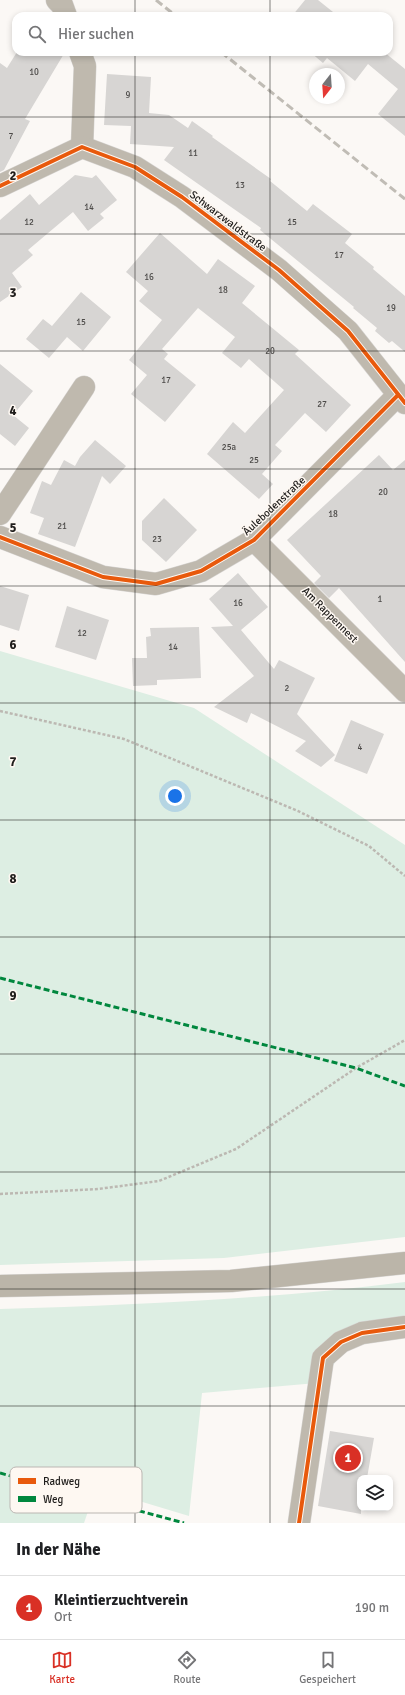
<!DOCTYPE html>
<html lang="de">
<head>
<meta charset="utf-8">
<style>
  body { margin:0; font-family:Signika,sans-serif; background:#f2f2f2; color:#202124 }
  .controls { position:absolute; right:12px; bottom:12px; display:grid; overflow:hidden; border-radius:8px; box-shadow:0 2px 6px #0003 }
  .controls button { width:36px; height:36px; display:grid; place-items:center; padding:0; border:0; border-bottom:1px solid #e0e0e0; background:#fff; color:#202124; font:20px sans-serif }
  .compass { position:absolute; left:309px; top:68px; width:36px; height:36px; border-radius:50%; background:#fff; box-shadow:0 2px 6px #0003; rotate:197deg }
  .you { position:absolute; left:175px; top:796px; width:14px; height:14px; margin:-10px; border:3px solid #fff; border-radius:50%; background:#1a73e8; box-shadow:0 0 0 6px #1a73e833 }
  .badge { display:grid; place-items:center; width:26px; height:26px; border-radius:50%; background:#d93025; color:#fff; font-size:13px; font-weight:700 }
  .pin { position:absolute; translate:-50% -50%; border:2px solid #fff; box-shadow:0 1px 4px #0006 }
  .list { margin:0; padding:0; list-style:none }
  h2 { display:flex; justify-content:space-between; align-items:center; height:52px; margin:0; padding:0 16px; font-size:17px }
  h2 small { font-size:13px; font-weight:400; color:#757577 }
  .list li { display:grid; grid-template-columns:26px 1fr auto; gap:12px; align-items:center; box-sizing:border-box; height:64px; padding:0 16px; border-top:1px solid #e0e0e0 }
  .list b { display:block; font-size:15px; white-space:nowrap }
  .list p { margin:0; font-size:13px; white-space:nowrap; color:#757577 }
  .list em { font-size:13px; font-style:normal; color:#757577 }
  .icon { flex:none; width:22px; height:22px; fill:none; stroke:currentColor; stroke-width:2; stroke-linecap:round; stroke-linejoin:round }
  .map { position:relative; flex:none; width:405px; height:1523px; overflow:hidden }
  .search { position:absolute; background:#fff; box-shadow:0 2px 6px #0003; left:12px; right:12px; top:12px; height:44px; display:flex; align-items:center; gap:10px; box-sizing:border-box; padding:0 14px; border-radius:12px; color:#757577; font-size:15px }
  .sheet { height:116px; background:#fff }
  nav { display:flex; justify-content:space-around; align-items:center; box-sizing:border-box; height:56px; border-top:1px solid #e0e0e0; background:#fff; font-size:11px; color:#757577 }
  nav a { display:grid; justify-items:center; gap:2px }
  nav .on { color:#d93025 }
  .map>svg:first-child { display:block }
</style>
</head>
<body>
<div class="map">
<svg width="405" height="1523" viewBox="0 0 405 1523">
  <rect width="100%" height="100%" fill="#fbf8f5"/>
  <g fill="#ddeee3">
    <polygon points="0,651 194,708 405,845 405,1237 224,1258 0,1265"/>
    <path d="M405 1282V1337C382 1341 348 1342 334 1364 331 1369 330 1377 328 1382L202 1393 189 1516 96 1488 84 1523H0V1309C135 1305 271 1299 405 1282Z"/>
  </g>
  <g fill="#d7d5d3">
    <polygon points="305,0 318,0 338,16 292,16"/>
    <polygon points="17,52 65,52 25,119 30,121 4,170 0,172 0,63 7,68"/>
    <polygon points="310,52 384,52 405,69 405,136 378,114 398,89 368,64 355,81 327,58 323,63"/>
    <polygon points="107,74 151,77 149,113 169,115 188,128 192,121 213,136 212,137 271,179 270,181 307,211 313,204 352,234 345,243 374,267 373,269 405,296 405,352 392,341 389,343 375,331 377,328 353,308 354,307 260,230 261,228 164,160 174,147 130,144 131,126 104,125"/>
    <polygon points="75,175 92,178 96,175 117,200 100,214 104,218 88,231 73,212 28,250 33,255 12,273 22,287 0,302 0,220 30,194 39,205"/>
    <polygon points="160,233 207,274 218,259 255,286 242,303 299,350 295,354 351,405 326,432 305,413 275,445 282,451 262,474 273,484 259,499 207,454 233,422 245,433 284,390 249,359 241,368 222,353 235,337 198,308 162,349 168,354 164,359 196,385 165,422 131,394 147,375 129,360 162,320 139,301 148,291 126,272"/>
    <polygon points="81,292 111,317 83,351 67,337 49,358 26,339 43,319 52,326"/>
    <polygon points="0,364 33,391 13,415 29,428 15,446 0,434"/>
    <polygon points="95,440 126,466 110,484 102,476 75,547 38,534 44,518 30,513 42,481 51,485 64,460 75,466 80,457"/>
    <polygon points="379,455 393,470 405,460 405,662 339,588 329,598 314,583 321,576 287,540"/>
    <polygon points="164,498 197,530 166,562 142,540 142,521"/>
    <polygon points="238,573 268,607 241,630 274,669 279,660 315,678 297,714 335,755 321,767 295,751 306,741 251,713 247,723 214,707 254,676 211,627 233,626 209,599"/>
    <polygon points="0,586 29,595 19,631 0,625"/>
    <polygon points="67,606 109,620 96,660 55,647"/>
    <polygon points="199,627 201,678 157,680 157,685 133,686 132,658 147,658 146,637 151,636 150,628"/>
    <polygon points="351,720 384,734 367,774 334,761"/>
    <polygon points="330,1431 374,1438 367,1478 360,1478 361,1514 318,1506"/>
  </g>
  <g fill="none" stroke-linecap="round" stroke-linejoin="round">
    <g stroke="#d7d5d3" stroke-width="23">
      <g id="minor">
        <polyline points="57,0 62,5 66,16"/>
        <polyline points="80,52 85,66 82,147"/>
        <polyline points="0,186 82,147 135,167 182,197 279,270 348,331 405,403"/>
        <polyline points="0,514 84,387"/>
        <polyline points="0,537 103,577 156,584 201,571 254,540 398,395"/>
        <polyline points="254,540 405,691"/>
        <polyline points="299,1523 323,1358 341,1342 362,1333 405,1327"/>
      </g>
    </g>
    <g stroke="#d7d5d3" stroke-width="23">
      <polyline id="highway" points="0,1286 231,1281 405,1263"/>
    </g>
    <g stroke="#bcb8b2" stroke-width="2.5" stroke-dasharray="3 2" stroke-linecap="butt">
      <polyline points="0,711 124,739 298,811 369,846 405,876"/>
      <polyline points="0,1194 98,1189 159,1181 236,1149 356,1068 405,1040"/>
    </g>
    <use href="#minor" stroke="#bfb9ae" stroke-width="22"/>
    <use href="#highway" stroke="#bbb5a9" stroke-width="22"/>
    <g stroke="#c0bcb5" stroke-width="3" stroke-dasharray="8 4" stroke-linecap="butt">
      <polyline points="156,0 176,16"/>
      <polyline points="221,52 405,199"/>
    </g>
    <g stroke="#00873e" stroke-width="3" stroke-dasharray="6 3" stroke-linecap="butt">
      <polyline points="0,978 356,1068 405,1086"/>
      <polyline points="0,1473 184,1523"/>
    </g>
    <g stroke="#fef8f2" stroke-width="6">
      <g id="cycleway">
        <polyline points="0,186 82,147 135,167 182,197 279,270 348,331 405,403"/>
        <polyline points="0,537 103,577 156,584 201,571 254,540 398,395"/>
        <polyline points="299,1523 323,1358 341,1342 362,1333 405,1327"/>
      </g>
    </g>
    <use href="#cycleway" stroke="#e8590c" stroke-width="4"/>
  </g>
  <path fill="none" stroke="#1f1d1b" stroke-width="1" stroke-opacity="0.55" d="M135 0V16M270 0V16M135 52V1523M270 52V1523M0 117H405M0 234H405M0 351H405M0 469H405M0 586H405M0 703H405M0 820H405M0 937H405M0 1054H405M0 1172H405M0 1289H405M0 1406H405"/>
  <g text-anchor="middle" dominant-baseline="central" stroke-width="3" stroke-linejoin="round" paint-order="stroke">
    <g font-size="9" fill="#4d4b49">
      <text x="34" y="72">10</text>
      <text x="128" y="95">9</text>
      <text x="11" y="136">7</text>
      <text x="193" y="153">11</text>
      <text x="240" y="185">13</text>
      <text x="89" y="207">14</text>
      <text x="29" y="222">12</text>
      <text x="292" y="222">15</text>
      <text x="339" y="255">17</text>
      <text x="149" y="277">16</text>
      <text x="223" y="290">18</text>
      <text x="391" y="308">19</text>
      <text x="81" y="322">15</text>
      <text x="270" y="351">20</text>
      <text x="166" y="380">17</text>
      <text x="322" y="404">27</text>
      <text x="229" y="447">25a</text>
      <text x="254" y="460">25</text>
      <text x="383" y="492">20</text>
      <text x="333" y="514">18</text>
      <text x="62" y="526">21</text>
      <text x="157" y="539">23</text>
      <text x="380" y="599">1</text>
      <text x="238" y="603">16</text>
      <text x="82" y="633">12</text>
      <text x="173" y="647">14</text>
      <text x="287" y="688">2</text>
      <text x="360" y="747">4</text>
    </g>
    <g font-size="11" fill="#1f1d1b" stroke="#fef8f2">
      <text transform="translate(228 221) rotate(37)">Schwarzwaldstraße</text>
      <text transform="translate(274 506) rotate(-43)">Äulebodenstraße</text>
      <text transform="translate(330 615) rotate(45)">Am Rappennest</text>
    </g>
  </g>
  <rect x="10" y="1467" width="132" height="46" rx="6" fill="#fef8f2" stroke="#bbb6b2" stroke-width="1"/>
  <rect x="18" y="1478" width="18" height="6" fill="#e8590c"/>
  <rect x="18" y="1496" width="18" height="6" fill="#00873e"/>
  <g font-size="11" fill="#1f1d1b">
    <text x="43" y="1485">Radweg</text>
    <text x="43" y="1503">Weg</text>
  </g>
  <g font-size="13" text-anchor="middle" font-weight="bold" fill="#1f1d1b" stroke="#fef8f2" stroke-width="3" stroke-linejoin="round" paint-order="stroke">
    <text x="13" y="180">2</text>
    <text x="13" y="297">3</text>
    <text x="13" y="415">4</text>
    <text x="13" y="532">5</text>
    <text x="13" y="649">6</text>
    <text x="13" y="766">7</text>
    <text x="13" y="883">8</text>
    <text x="13" y="1000">9</text>
  </g>
</svg>
<div class="controls">
<button><svg class="icon" aria-label="layers" viewBox="0 0 24 24"><path d="M12 4l9 5-9 5-9-5zM3 14l9 5 9-5"/></svg></button>
</div>
<svg class="compass" viewBox="-18 -18 36 36"><path d="M0-13l5 13h-10z" fill="#e53935"/><path d="M0 13l5-13h-10z" fill="#757577"/></svg>
<div class="you"></div>
<div class="pin badge" style="left:348px;top:1458px">1</div>
<div class="search"><svg class="icon" aria-label="search" viewBox="0 0 24 24"><circle cx="10" cy="10" r="6"/><path d="M15 15l6 6"/></svg>Hier suchen</div>
</div>
<section class="sheet">
<h2>In der Nähe<small></small></h2>
<ul class="list">
<li><span class="badge">1</span><div><b>Kleintierzuchtverein</b><p>Ort</p></div><em>190 m</em></li>
</ul>
</section>
<nav>
<a class="on"><svg class="icon" aria-label="map" viewBox="0 0 24 24"><path d="M3 6l6-2 6 2 6-2v14l-6 2-6-2-6 2zM9 4v14M15 6v14"/></svg>Karte</a>
<a><svg class="icon" aria-label="directions" viewBox="0 0 24 24"><path d="M12 3l9 9-9 9-9-9zM9 14v-3h6M13 9l2 2-2 2"/></svg>Route</a>
<a><svg class="icon" aria-label="saved" viewBox="0 0 24 24"><path d="M7 4h10v16l-5-4-5 4z"/></svg>Gespeichert</a>
</nav>
</body>
</html>
